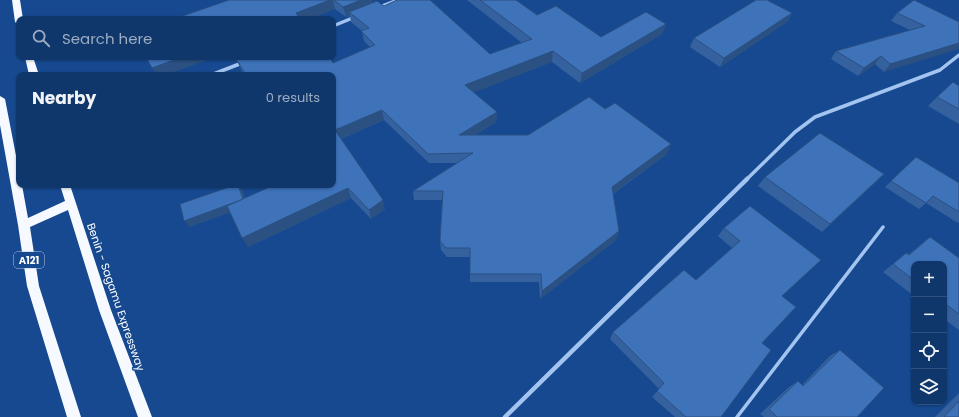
<!DOCTYPE html>
<html lang="en">
<head>
<meta charset="utf-8">
<style>
  body { margin:0; font-family:Poppins,sans-serif; background:#1e4274; color:#f1f3f6 }
  .controls { position:absolute; right:12px; bottom:12px; display:grid; overflow:hidden; border-radius:8px; box-shadow:0 1px 3px #0004 }
  .controls button { width:36px; height:36px; display:grid; place-items:center; padding:0; border:0; border-bottom:1px solid #30517f; background:#10376c; color:#f1f3f6; font:20px sans-serif }
  .list { margin:0; padding:0; list-style:none }
  h2 { display:flex; justify-content:space-between; align-items:center; height:52px; margin:0; padding:0 16px; font-size:17px }
  h2 small { font-size:13px; font-weight:400; color:#9cacc2 }
  .icon { flex:none; width:22px; height:22px; fill:none; stroke:currentColor; stroke-width:2; stroke-linecap:round; stroke-linejoin:round }
  .map { position:relative; flex:none; width:959px; height:417px; overflow:hidden }
  .search { position:absolute; background:#10376c; box-shadow:0 1px 3px #0004; left:16px; top:16px; width:320px; height:44px; display:flex; align-items:center; gap:10px; box-sizing:border-box; padding:0 14px; border-radius:8px; color:#9cacc2; font-size:15px }
  .panel { position:absolute; background:#10376c; box-shadow:0 1px 3px #0004; left:16px; top:72px; width:320px; height:116px; border-radius:8px }
  .map>svg:first-child { display:block }
</style>
</head>
<body>
<div class="map">
<svg width="959" height="417" viewBox="0 0 959 417">
  <rect width="100%" height="100%" fill="#164990"/>
  <g fill="none" stroke-linecap="round" stroke-linejoin="round">
    <polyline stroke="#a3c4f0" stroke-width="3.5" points="737,417 883,227"/>
    <g stroke="#a3c4f0" stroke-width="3.5">
      <polyline points="380,7 398,0"/>
      <polyline points="333,26 355,17"/>
      <polyline points="211,75 242,63"/>
      <polyline points="746,180 795,132 815,117 940,70 959,55"/>
    </g>
    <polyline stroke="#a3c4f0" stroke-width="4.5" points="505,417 747,179"/>
    <g fill="#f6f9ff" fill-rule="evenodd">
      <polygon points="12,0 20,0 23,19 19,19 19,25 15,22"/>
      <polygon points="25,57 33,57 39,75 29,75"/>
      <polygon points="0,96 5,99 19,171 19,185 22,185 28,218 65,201 60,185 70,185 111,310 152,417 138,417 99,310 68,210 30,227 39,286 81,417 67,417 27,286 18,225 0,125"/>
    </g>
  </g>
  <g fill="#35629f">
    <polygon points="229,0 372,0 372,3 384,6 490,54 522,43 467,0 516,0 537,15 601,37 666,24 662,34 580,83 552,62 473,92 497,112 496,122 475,135 667,154 613,194 616,240 540,299 539,282 470,282 470,257 447,257 441,250 440,241 442,200 414,200 413,191 458,163 429,163 384,120 341,139 385,209 371,219 351,198 248,247 230,212 189,227 242,190 245,198 333,185 333,75 244,75 237,61 236,61 233,57 329,57 333,63 370,47 364,41 362,31 351,22 350,16 346,17 335,9"/>
    <polygon points="792,13 787,22 720,67 690,47 694,38"/>
    <polygon points="897,13 959,22 884,72 875,64 858,76 831,59 836,51 910,30 891,21"/>
    <polygon points="959,86 959,124 928,106 937,97"/>
    <polygon points="916,157 959,183 959,222 958,223 926,203 919,209 885,187"/>
    <polygon points="884,174 875,183 822,232 758,186 765,177"/>
    <polygon points="750,206 782,296 762,343 721,417 675,417 652,397 659,389 610,339 613,332 696,280 732,248 718,236 724,228"/>
    <polygon points="930,237 959,258 959,330 944,319 944,264 914,264 914,296 883,272 906,253 909,254"/>
    <polygon points="840,350 857,417 764,417 760,414 789,387 798,381 802,385 830,356"/>
    <polygon points="959,393 959,417 935,417"/>
  </g>
  <g fill="#2b5082">
    <polygon points="330,0 333,0 335,9 311,19 298,19 296,13"/>
    <polygon points="361,0 372,0 373,6 349,12 350,16 346,17 343,7"/>
    <polygon points="792,13 787,22 720,67 724,58"/>
    <polygon points="666,24 662,34 580,83 582,73"/>
    <polygon points="959,43 959,49 884,72 890,64"/>
    <polygon points="553,51 552,62 465,96 465,85"/>
    <polygon points="881,56 875,64 858,76 864,68"/>
    <polygon points="182,57 215,57 167,75 156,75 152,68"/>
    <polygon points="382,110 384,120 338,140 335,130"/>
    <polygon points="497,112 496,122 459,145 459,135"/>
    <polygon points="671,144 667,154 608,197 612,187"/>
    <polygon points="884,174 875,183 822,232 830,224"/>
    <polygon points="239,185 242,190 248,206 189,227 184,221"/>
    <polygon points="348,188 351,198 248,247 242,238"/>
    <polygon points="383,200 385,209 371,219 369,210"/>
    <polygon points="619,231 616,240 540,299 542,291"/>
  </g>
  <g fill="#3e72b9" stroke="#2b5082">
    <polygon points="229,0 330,0 296,13 300,19 174,19"/>
    <polygon points="334,0 361,0 343,7"/>
    <polygon points="397,0 430,0 490,54 532,39 480,0 516,0 537,15 556,6 601,37 646,12 666,24 582,73 553,51 465,85 497,112 459,135 528,135 589,97 605,109 615,103 671,144 612,187 619,231 542,291 541,274 470,274 470,248 446,248 440,241 443,191 413,191 473,153 428,154 382,110 335,130 383,200 369,210 348,188 242,238 227,206 274,185 333,185 333,75 246,75 235,57 329,57 333,63 375,45 361,31 369,28 349,12 377,1 384,6"/>
    <polygon points="756,0 767,0 792,13 724,58 694,38"/>
    <polygon points="914,0 959,22 959,43 890,64 881,56 864,68 836,51 925,26 897,13"/>
    <polygon points="146,57 182,57 152,68"/>
    <polygon points="953,82 959,86 959,109 937,97"/>
    <polygon points="820,133 884,174 830,224 765,177"/>
    <polygon points="916,157 959,183 959,212 933,196 926,203 891,181"/>
    <polygon points="235,185 238,185 243,199 233,203 184,221 180,204"/>
    <polygon points="750,206 821,260 782,296 796,307 762,343 771,350 721,417 686,417 657,391 664,383 613,332 684,270 696,280 740,241 724,228"/>
    <polygon points="930,237 959,258 959,314 944,303 944,264 914,264 914,280 893,264 906,253 909,255"/>
    <polygon points="840,350 884,388 857,417 777,417 769,409 798,381 803,386"/>
    <polygon points="959,401 959,417 944,417"/>
  </g>
  <g text-anchor="middle" dominant-baseline="central" stroke-width="3" stroke-linejoin="round" paint-order="stroke">
    <rect fill="#164990" stroke="#b9c8de" stroke-width="1" x="14" y="252" width="30" height="16" rx="3"/>
    <g font-size="10" font-weight="bold" fill="#fff">
      <text x="29" y="260">A121</text>
    </g>
    <g font-size="11" fill="#fff" stroke="#164990">
      <text transform="translate(116 297) rotate(71)">Benin - Sagamu Expressway</text>
    </g>
  </g>
</svg>
<div class="controls">
<button>+</button>
<button>−</button>
<button><svg class="icon" aria-label="locate" viewBox="0 0 24 24"><circle cx="12" cy="12" r="6"/><path d="M12 2v4M12 18v4M2 12h4M18 12h4"/></svg></button>
<button><svg class="icon" aria-label="layers" viewBox="0 0 24 24"><path d="M12 4l9 5-9 5-9-5zM3 14l9 5 9-5"/></svg></button>
</div>
<div class="search"><svg class="icon" aria-label="search" viewBox="0 0 24 24"><circle cx="10" cy="10" r="6"/><path d="M15 15l6 6"/></svg>Search here</div>
<section class="panel">
<h2>Nearby<small>0 results</small></h2>
<ul class="list">
</ul>
</section>
</div>
</body>
</html>
